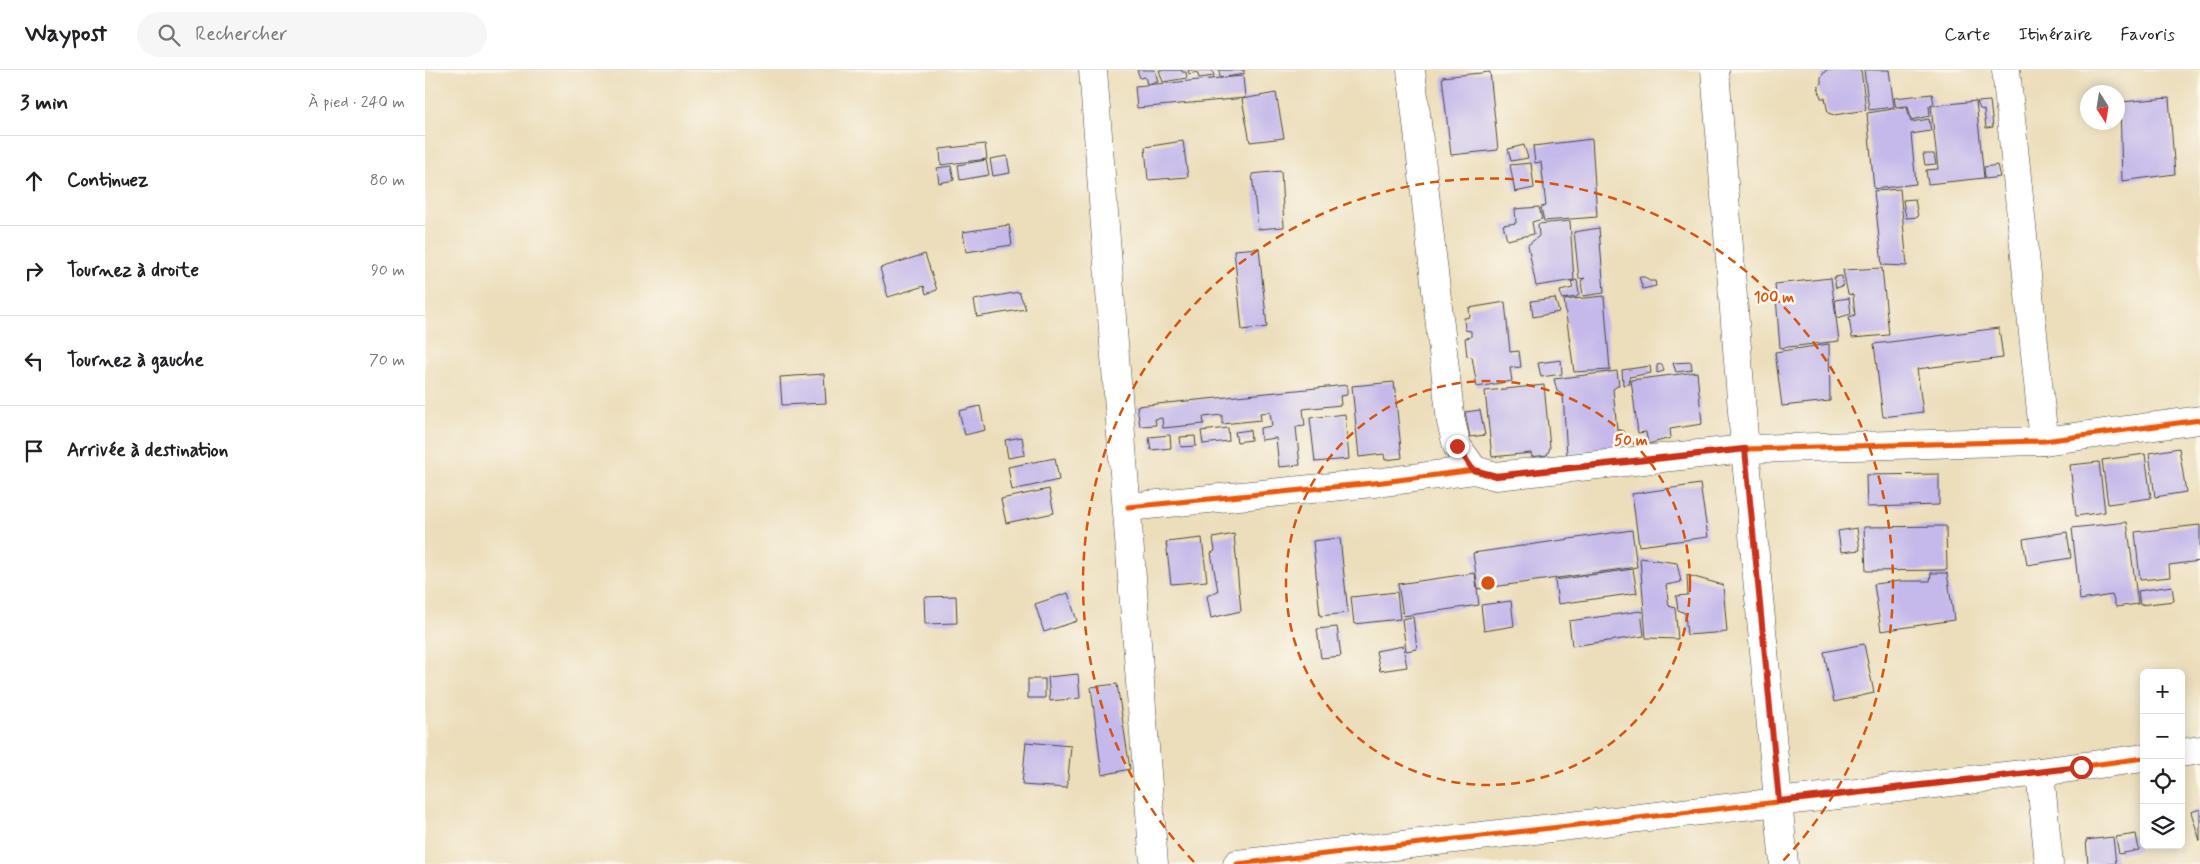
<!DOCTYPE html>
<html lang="fr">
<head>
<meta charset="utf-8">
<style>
  body { margin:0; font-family:Mynerve,sans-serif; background:#f6f6f6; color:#202124 }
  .controls { position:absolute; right:15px; bottom:15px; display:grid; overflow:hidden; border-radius:8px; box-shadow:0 2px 12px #0003 }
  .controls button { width:45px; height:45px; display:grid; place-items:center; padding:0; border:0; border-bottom:1px solid #e0e0e0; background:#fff; color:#202124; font:25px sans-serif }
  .compass { position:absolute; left:1655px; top:15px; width:45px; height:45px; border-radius:50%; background:#fff; box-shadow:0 2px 12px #0003; rotate:168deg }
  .stop { position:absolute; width:15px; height:15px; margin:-11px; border:4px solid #c8321e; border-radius:50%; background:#fff }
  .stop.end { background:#c8321e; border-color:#fff; box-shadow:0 1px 5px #0008 }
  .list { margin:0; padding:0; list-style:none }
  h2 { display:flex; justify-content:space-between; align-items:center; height:65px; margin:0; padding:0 20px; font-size:21px }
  h2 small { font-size:16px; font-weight:400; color:#757577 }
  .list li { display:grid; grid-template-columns:32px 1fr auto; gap:15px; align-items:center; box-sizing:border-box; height:90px; padding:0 20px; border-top:1px solid #e0e0e0 }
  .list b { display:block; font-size:19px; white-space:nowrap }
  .list em { font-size:16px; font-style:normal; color:#757577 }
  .icon { flex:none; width:28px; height:28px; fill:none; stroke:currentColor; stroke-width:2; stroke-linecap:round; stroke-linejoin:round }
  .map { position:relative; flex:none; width:1775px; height:794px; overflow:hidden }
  header { display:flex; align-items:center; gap:30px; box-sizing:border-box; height:70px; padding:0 25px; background:#fff; border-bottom:1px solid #e0e0e0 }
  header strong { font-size:24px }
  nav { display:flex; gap:28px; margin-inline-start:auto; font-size:18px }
  .search { width:350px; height:45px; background:#f6f6f6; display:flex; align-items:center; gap:12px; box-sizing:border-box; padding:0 18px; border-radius:28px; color:#757577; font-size:19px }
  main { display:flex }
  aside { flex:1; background:#fff }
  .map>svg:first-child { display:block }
</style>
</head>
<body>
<header>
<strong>Waypost</strong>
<div class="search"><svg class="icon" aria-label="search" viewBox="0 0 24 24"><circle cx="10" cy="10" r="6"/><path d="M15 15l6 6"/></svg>Rechercher</div>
<nav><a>Carte</a><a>Itinéraire</a><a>Favoris</a></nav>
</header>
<main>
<aside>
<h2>3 min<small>À pied · 240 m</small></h2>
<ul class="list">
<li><svg class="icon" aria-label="ahead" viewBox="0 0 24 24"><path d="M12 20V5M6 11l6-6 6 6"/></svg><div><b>Continuez</b></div><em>80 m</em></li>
<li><svg class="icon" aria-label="right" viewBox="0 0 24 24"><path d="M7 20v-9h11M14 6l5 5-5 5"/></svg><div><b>Tournez à droite</b></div><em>90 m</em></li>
<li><svg class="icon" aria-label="left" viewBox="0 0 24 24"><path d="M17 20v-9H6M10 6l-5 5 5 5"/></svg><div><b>Tournez à gauche</b></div><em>70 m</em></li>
<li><svg class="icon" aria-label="arrive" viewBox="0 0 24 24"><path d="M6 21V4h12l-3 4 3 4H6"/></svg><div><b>Arrivée à destination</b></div></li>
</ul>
</aside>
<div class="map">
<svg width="1775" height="794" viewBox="0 0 1775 794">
  <rect width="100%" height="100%" fill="#fbf7ec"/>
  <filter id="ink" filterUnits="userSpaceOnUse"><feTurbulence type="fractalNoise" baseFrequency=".02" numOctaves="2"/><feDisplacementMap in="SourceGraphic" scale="10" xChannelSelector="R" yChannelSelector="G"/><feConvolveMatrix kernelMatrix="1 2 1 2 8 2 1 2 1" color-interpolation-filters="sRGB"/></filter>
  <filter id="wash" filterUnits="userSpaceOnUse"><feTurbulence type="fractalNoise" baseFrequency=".0096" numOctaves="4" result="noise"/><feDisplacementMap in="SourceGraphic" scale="20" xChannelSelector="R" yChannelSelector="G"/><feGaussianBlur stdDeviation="1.12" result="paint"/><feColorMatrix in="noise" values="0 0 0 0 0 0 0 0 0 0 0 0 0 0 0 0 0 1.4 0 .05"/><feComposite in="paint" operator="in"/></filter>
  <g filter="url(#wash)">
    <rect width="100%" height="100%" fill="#ecdebb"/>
    <g id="blocks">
      <g fill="#c4b9ea">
        <polygon points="712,0 730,0 733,12 722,14 720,7 715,8"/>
        <polygon points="734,0 757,0 757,2 761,2 762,8 738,12"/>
        <polygon points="763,0 787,0 789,6 774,8 772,2 764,4"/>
        <polygon points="794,0 819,0 819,4 795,8"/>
        <polygon points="1401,0 1436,0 1441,40 1409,45 1403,43 1400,28 1396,28 1393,16 1396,14 1396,7"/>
        <polygon points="1439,0 1464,0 1469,37 1444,40"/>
        <polygon points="1065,2 1073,80 1026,85 1017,7"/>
        <polygon points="818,6 820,28 712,38 710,16"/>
        <polygon points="851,23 859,68 825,72 817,29"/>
        <polygon points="1507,24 1509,33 1504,36 1505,46 1486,50 1483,36 1471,37 1469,28"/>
        <polygon points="1744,28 1750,104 1697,111 1695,32"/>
        <polygon points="1551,31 1559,108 1503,114 1501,100 1513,99 1506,36"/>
        <polygon points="1565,31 1568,57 1561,58 1559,40 1555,39 1552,32"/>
        <polygon points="1482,37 1486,52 1504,49 1506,61 1486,64 1491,114 1449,119 1442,43"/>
        <polygon points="1167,69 1172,147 1119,151 1116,137 1121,136 1116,92 1110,93 1108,76"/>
        <polygon points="758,71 763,107 723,110 720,77"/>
        <polygon points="560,74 562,89 516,95 515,79"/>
        <polygon points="1099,75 1103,88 1086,91 1083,79"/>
        <polygon points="1498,84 1509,84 1511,94 1500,95"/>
        <polygon points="582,86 585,103 568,106 565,89"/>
        <polygon points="561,90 564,105 535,110 533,95"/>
        <polygon points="1106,93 1109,118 1090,122 1085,95"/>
        <polygon points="1572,95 1575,107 1560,109 1559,97"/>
        <polygon points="526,96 529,110 514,113 512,98"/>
        <polygon points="856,101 859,157 833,159 827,104"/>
        <polygon points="1475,119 1482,196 1457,195 1449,121"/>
        <polygon points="1490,129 1493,147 1481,148 1478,130"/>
        <polygon points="1114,137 1117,149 1107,152 1109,164 1082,170 1078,155 1091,153 1090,139"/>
        <polygon points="1145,151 1149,210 1111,216 1103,175 1114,166 1113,154"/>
        <polygon points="584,155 587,175 541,182 538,162"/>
        <polygon points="1174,158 1179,223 1158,226 1156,211 1160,208 1154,209 1149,162"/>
        <polygon points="834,178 842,257 817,260 809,180"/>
        <polygon points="500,184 512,220 501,224 499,216 463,227 455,198"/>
        <polygon points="1457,198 1464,265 1427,268 1424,247 1430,245 1428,225 1423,224 1418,200"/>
        <polygon points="1417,206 1418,216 1411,218 1409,207"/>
        <polygon points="1214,207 1220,207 1224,211 1230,211 1231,216 1218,219"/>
        <polygon points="1406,208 1414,271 1355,278 1350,214"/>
        <polygon points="1152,210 1154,224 1152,227 1137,229 1135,221 1148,218 1146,212"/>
        <polygon points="594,222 601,239 552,247 549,230"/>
        <polygon points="1179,226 1185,300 1149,302 1139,230"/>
        <polygon points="1130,228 1134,242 1108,247 1106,231"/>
        <polygon points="1424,228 1426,244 1412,248 1410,230"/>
        <polygon points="1080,232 1085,282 1094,281 1096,297 1085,298 1087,311 1052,317 1047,287 1042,286 1040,268 1046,267 1046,261 1040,260 1039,248 1045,247 1044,238"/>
        <polygon points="1574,258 1578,288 1492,299 1498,342 1458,347 1449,274"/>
        <polygon points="1404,274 1405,331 1357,336 1350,282"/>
        <polygon points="1136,290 1137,304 1116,307 1113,293"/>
        <polygon points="1266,292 1267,300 1251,302 1248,293"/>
        <polygon points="1237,294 1239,301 1232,303 1232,295"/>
        <polygon points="1225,296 1226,303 1204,307 1205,314 1198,315 1197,300"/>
        <polygon points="1192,301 1194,315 1188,319 1192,360 1199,361 1199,379 1142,385 1138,325 1132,321 1129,309"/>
        <polygon points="1272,302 1277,354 1245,359 1246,368 1223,374 1221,362 1213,363 1206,310"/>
        <polygon points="399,304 401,333 357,335 355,307"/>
        <polygon points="969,312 977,388 960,390 959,384 934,387 927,316"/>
        <polygon points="922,315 922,325 915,326 916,335 878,339 880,356 871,357 875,395 854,397 851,368 836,370 835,358 847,356 845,342 835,343 836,350 797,354 797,345 778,347 779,354 738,358 737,348 730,349 731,355 715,356 712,336"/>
        <polygon points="1119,315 1125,378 1122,385 1107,387 1106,383 1067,387 1060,321"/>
        <polygon points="555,336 560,360 540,365 534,341"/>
        <polygon points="1055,340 1060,365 1045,367 1040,342"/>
        <polygon points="920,344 924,389 890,392 885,348"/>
        <polygon points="803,358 804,371 778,374 776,361"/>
        <polygon points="825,360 826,370 812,372 810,362"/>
        <polygon points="745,365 746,378 726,380 724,367"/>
        <polygon points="770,366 771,376 756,377 755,367"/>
        <polygon points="597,367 600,385 583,388 580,370"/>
        <polygon points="1754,378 1761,422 1730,427 1724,383"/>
        <polygon points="1720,384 1726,428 1683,434 1677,390"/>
        <polygon points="630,388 634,410 587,420 583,397"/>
        <polygon points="1674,392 1680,442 1651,446 1645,395"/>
        <polygon points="1514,404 1514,435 1442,437 1441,405"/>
        <polygon points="1275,414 1283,467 1214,476 1207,424"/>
        <polygon points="624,419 629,443 581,453 576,429"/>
        <polygon points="1702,452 1713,534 1691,537 1687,525 1655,530 1647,458"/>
        <polygon points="1775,455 1775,491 1744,495 1745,507 1715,510 1710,462"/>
        <polygon points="1521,456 1522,500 1441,501 1439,457"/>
        <polygon points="1432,458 1435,480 1416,482 1413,461"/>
        <polygon points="1207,460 1212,497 1053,519 1048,483"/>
        <polygon points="1642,462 1646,488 1602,495 1598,469"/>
        <polygon points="809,464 816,541 786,548 782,526 793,521 786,483 790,481 788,468"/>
        <polygon points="777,468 782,511 746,514 741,472"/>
        <polygon points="915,468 923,543 895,546 888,471"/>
        <polygon points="1215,488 1252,493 1256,512 1241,515 1244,536 1250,538 1253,569 1221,568"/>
        <polygon points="1208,499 1212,523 1133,534 1130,510"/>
        <polygon points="1050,503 1054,535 978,546 973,514"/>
        <polygon points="1506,503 1522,503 1529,550 1456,561 1449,514 1475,511 1505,511"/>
        <polygon points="1262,505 1298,515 1302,562 1262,565 1260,543 1253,540 1251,526 1263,525"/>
        <polygon points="1747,516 1749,531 1715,535 1713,521"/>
        <polygon points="972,522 975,549 929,554 926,527"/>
        <polygon points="643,523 652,551 619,562 610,534"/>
        <polygon points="531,526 532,553 500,554 499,527"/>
        <polygon points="1086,531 1089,556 1059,561 1056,535"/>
        <polygon points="1216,541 1219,566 1147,576 1144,551"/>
        <polygon points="988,547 992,579 981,581 977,549"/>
        <polygon points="912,557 916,586 896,588 892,559"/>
        <polygon points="1439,574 1449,623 1409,632 1399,582"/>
        <polygon points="978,576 982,597 955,601 951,581"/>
        <polygon points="653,604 655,628 625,631 623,607"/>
        <rect x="603" y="609" width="17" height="19"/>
        <polygon points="692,614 705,699 677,705 666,617"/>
        <polygon points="601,672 646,676 642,718 597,715"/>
        <polygon points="1775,739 1775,771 1766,742"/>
        <polygon points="1711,764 1714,780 1694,784 1691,767"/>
        <polygon points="1688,767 1691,794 1663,794 1661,770"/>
      </g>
    </g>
  </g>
  <g filter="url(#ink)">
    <use href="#blocks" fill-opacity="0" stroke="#484641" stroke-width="1"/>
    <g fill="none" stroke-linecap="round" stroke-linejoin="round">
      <g stroke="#484641" stroke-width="29">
        <g id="minor">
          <polyline points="668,0 729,794"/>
          <polyline points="986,0 1026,352 1032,376 1049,400"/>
          <polyline points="1290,0 1320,379 1359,794"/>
          <polyline points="1581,0 1619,371"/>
          <polyline points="703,437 958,412 1049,400 1071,406 1320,379 1619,371 1775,350"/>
          <polyline points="1756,683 1775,680"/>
          <polyline points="1615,702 1624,794"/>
          <polyline points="812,794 1615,702 1719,688"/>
        </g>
      </g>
      <use href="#minor" stroke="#fff" stroke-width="28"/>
      <g stroke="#fbf7ec" stroke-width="8">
        <g id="cycleway">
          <polyline points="703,437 958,412 1049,400 1071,406 1320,379 1619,371 1775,350"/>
          <polyline points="812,794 1615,702 1719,688"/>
        </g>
      </g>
      <use href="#cycleway" stroke="#e8590c" stroke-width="5"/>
    </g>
  </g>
  <g fill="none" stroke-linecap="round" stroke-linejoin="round" filter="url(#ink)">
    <polyline stroke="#c8321e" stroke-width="6" points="1032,376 1048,400 1071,406 1320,379 1354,731 1656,697"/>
  </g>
  <g fill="none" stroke="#d5540f" stroke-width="2.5" stroke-dasharray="9 6">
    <circle cx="1063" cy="513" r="202"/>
    <path d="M769 792A405 405 0 1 1 1357 792"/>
  </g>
  <circle cx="1063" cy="513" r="8" fill="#d5540f" stroke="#fbf7ec" stroke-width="2.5"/>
  <g font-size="15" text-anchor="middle" font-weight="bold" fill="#d5540f" stroke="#fbf7ec" stroke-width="5" stroke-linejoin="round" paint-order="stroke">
    <text x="1349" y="232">100 m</text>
    <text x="1206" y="375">50 m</text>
  </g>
</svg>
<div class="controls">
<button>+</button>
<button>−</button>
<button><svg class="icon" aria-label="locate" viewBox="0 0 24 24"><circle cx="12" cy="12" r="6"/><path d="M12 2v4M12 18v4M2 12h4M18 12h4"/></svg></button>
<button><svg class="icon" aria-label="layers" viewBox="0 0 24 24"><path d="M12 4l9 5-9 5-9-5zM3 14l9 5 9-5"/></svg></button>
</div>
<svg class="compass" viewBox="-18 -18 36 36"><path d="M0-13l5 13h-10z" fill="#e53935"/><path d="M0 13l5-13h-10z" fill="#757577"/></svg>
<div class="stop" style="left:1656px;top:697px"></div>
<div class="stop end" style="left:1032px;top:376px"></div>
</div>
</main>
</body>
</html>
